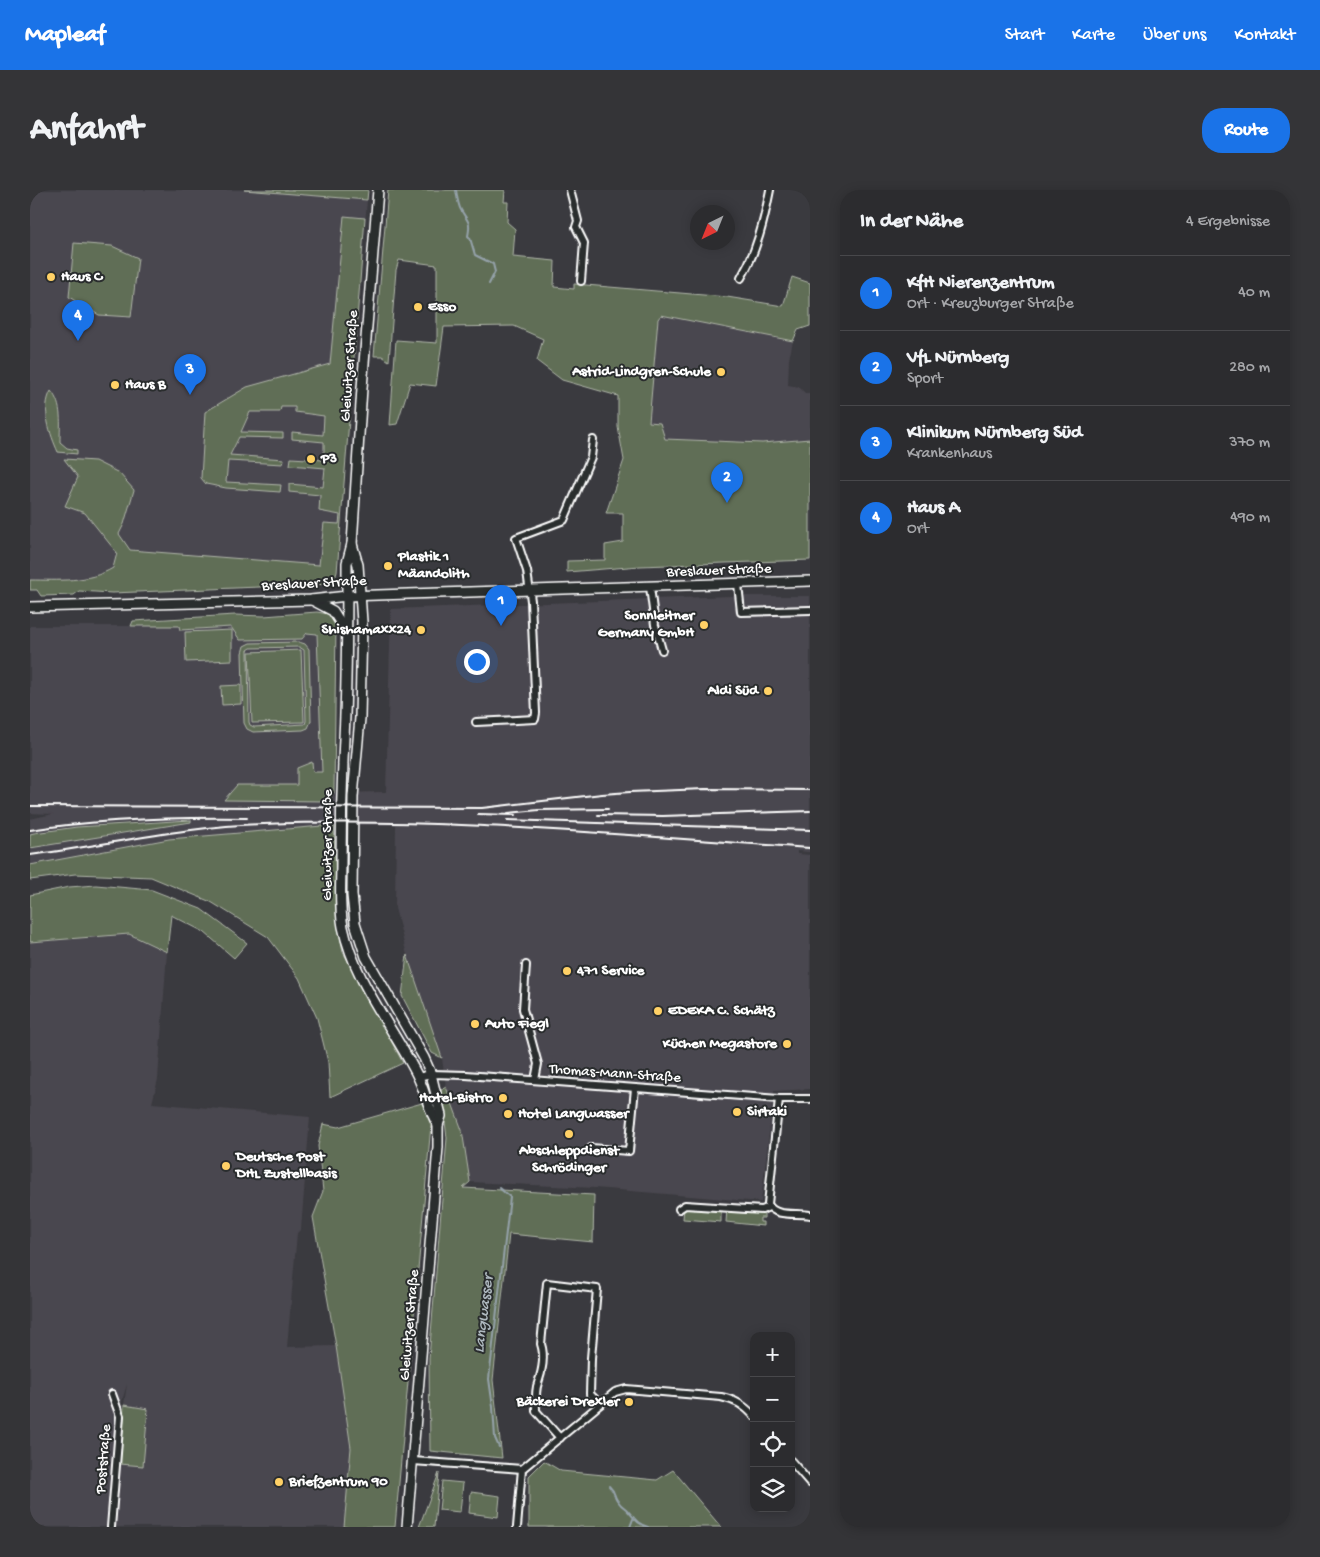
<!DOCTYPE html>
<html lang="de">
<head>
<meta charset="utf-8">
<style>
  body { margin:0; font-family:"Gochi Hand",sans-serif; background:#343437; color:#f1f3f6 }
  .controls { position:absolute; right:15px; bottom:15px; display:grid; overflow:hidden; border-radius:10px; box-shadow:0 2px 12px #0003 }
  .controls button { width:45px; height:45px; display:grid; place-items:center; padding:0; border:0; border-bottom:1px solid #48484b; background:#2c2c2f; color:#f1f3f6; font:25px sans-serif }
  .compass { position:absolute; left:660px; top:15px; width:45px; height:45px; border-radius:50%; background:#2c2c2f; box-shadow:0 2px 12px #0003; rotate:223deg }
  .you { position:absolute; left:446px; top:471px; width:18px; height:18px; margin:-12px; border:4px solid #fff; border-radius:50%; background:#1a73e8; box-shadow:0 0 0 8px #1a73e833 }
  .badge { display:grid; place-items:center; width:32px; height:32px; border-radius:50%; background:#1a73e8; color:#fff; font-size:16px; font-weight:700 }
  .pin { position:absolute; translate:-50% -41px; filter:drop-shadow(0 1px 2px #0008) }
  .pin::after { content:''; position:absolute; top:26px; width:18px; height:15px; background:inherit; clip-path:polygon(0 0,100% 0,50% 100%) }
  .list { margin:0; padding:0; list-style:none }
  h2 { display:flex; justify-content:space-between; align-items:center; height:65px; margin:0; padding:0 20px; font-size:21px }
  h2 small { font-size:16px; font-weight:400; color:#a6a7aa }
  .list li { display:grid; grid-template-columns:32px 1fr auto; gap:15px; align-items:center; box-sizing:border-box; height:75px; padding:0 20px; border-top:1px solid #48484b }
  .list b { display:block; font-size:19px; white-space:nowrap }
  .list p { margin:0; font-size:16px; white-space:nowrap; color:#a6a7aa }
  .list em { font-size:16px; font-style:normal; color:#a6a7aa }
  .icon { flex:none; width:28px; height:28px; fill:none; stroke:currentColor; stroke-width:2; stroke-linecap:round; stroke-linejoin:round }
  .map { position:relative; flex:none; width:780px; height:1337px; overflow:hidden; border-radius:20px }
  header { display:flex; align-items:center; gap:30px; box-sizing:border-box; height:70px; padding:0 25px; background:#1a73e8; color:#fff }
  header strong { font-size:24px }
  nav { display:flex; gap:28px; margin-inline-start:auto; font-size:18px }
  .intro { display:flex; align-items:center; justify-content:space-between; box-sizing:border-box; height:120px; padding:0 30px }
  h1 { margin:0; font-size:35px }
  .button { padding:12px 22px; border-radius:20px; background:#1a73e8; color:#fff; font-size:18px; font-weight:700 }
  main { display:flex; gap:30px; padding:0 30px }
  aside { flex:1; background:#2c2c2f; border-radius:20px; box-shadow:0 2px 12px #0003 }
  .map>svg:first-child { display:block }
</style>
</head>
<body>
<header>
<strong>Mapleaf</strong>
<nav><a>Start</a><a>Karte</a><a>Über uns</a><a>Kontakt</a></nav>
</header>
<div class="intro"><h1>Anfahrt</h1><a class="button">Route</a></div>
<main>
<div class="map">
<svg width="780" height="1337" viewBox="0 0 780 1337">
  <rect width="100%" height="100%" fill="#3a3a3f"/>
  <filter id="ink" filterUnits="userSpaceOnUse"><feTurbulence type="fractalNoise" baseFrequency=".02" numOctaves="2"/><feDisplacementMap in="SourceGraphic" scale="10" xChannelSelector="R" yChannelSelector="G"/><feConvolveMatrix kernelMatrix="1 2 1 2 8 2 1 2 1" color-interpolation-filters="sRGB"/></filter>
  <g filter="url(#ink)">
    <g fill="#4a474f">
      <polygon points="0,0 214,0 337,10 307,382 303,394 82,403 49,401 44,405 11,406 7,400 0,400"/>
      <polygon points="631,125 763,151 759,169 758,195 769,197 776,204 780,204 780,249 732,253 635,249 619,232 628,128"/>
      <polygon points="701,406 780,406 780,662 767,661 767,664 780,665 780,899 744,901 731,1012 565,998 440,992 432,940 416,897 412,868 377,765 365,718 366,635 304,635 139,649 0,675 0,658 160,632 161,630 107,632 47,637 0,644 0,629 23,624 0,623 0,436 100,436 298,424 306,433 304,603 356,602 361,419"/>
      <polygon points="99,744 137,762 128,889 122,913 280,927 271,1039 267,1043 257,1157 306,1156 321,1258 314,1337 85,1337 90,1274 113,1275 118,1219 94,1215 97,1194 85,1235 76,1337 0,1337 0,752"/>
    </g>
    <g fill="#606e56" stroke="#b0b6aa" fill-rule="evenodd">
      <polygon points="214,0 338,0 337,10"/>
      <polygon points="358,0 475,0 474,12 478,12 477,32 485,39 483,67 525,71 524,97 544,99 544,94 697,107 753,116 762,87 780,93 780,136 768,140 763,151 631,125 628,129 619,232 630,233 635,249 732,253 780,249 780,370 610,376 537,382 537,371 575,370 575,355 593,352 593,323 576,323 594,270 588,237 588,206 532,190 507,171 513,149 484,136 414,137 406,196 380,193 367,234 360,235 366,150 407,153 407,75 369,70 366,80 359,171 352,166 344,166"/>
      <path d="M314 26 335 28 307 382 303 394 82 403 49 401 44 405 11 406 7 400H0V390C28 390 58 393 83 378L87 363 55 323 35 316 48 287 34 269 65 271 89 283 104 300 94 334 89 344 100 360 289 375 294 333 309 334 310 325 289 321 290 305 259 302V294L293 297 295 278 260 275 261 268 294 270V252L262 249V242L293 245 294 226 265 222V217H251L250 222H220L211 242 253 243V248L209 247 200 265 254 269 253 274 198 271 196 292 251 295 250 302 196 298 176 294 171 288 175 222 217 197 300 174Z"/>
      <polygon points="44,53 82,56 108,68 101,127 69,125 39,107"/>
      <path d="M21 201C33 215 30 234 30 252L37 258 47 260V264L28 262C20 244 11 219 21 201Z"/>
      <polygon points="287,422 298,424 306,433 304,603 296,611 194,610 207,595 267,595 267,578 282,572 283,582 292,582 287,444 277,443 272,449 210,450 201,437 150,440 149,436 101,436 103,431 205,425 234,426"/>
      <polygon points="202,440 202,470 156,472 155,442"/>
      <path d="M269 452 275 454 279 459 281 531 278 538 273 540 223 542 217 539 214 533 212 463 214 456 220 453ZM269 457 274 460 276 531 275 534 224 537 220 535 219 532 218 460 221 458Z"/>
      <polygon points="271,460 274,532 222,533 219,462"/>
      <polygon points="211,495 211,514 192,515 191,496"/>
      <polygon points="161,630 161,632 0,658 0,644 4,643 47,637"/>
      <polygon points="304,635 307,729 313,762 373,873 300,907 298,872 287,828 269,788 238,747 181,712 121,687 45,684 0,690 0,675 139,649"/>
      <polygon points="66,695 122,700 171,719 217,753 204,768 174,742 141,725 137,762 99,744 0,752 0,705 39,697"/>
      <polygon points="377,765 412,868 402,863 372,806"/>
      <polygon points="416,897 432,940 440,992 433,998 564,1005 563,1052 479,1044 463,1190 472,1268 400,1261 399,1168 417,948 411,900"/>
      <polygon points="392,913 401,935 365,1337 314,1337 321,1258 306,1156 283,1027 293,1001 288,956 293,934 308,937"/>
      <polygon points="654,1016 691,1019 691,1032 653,1029"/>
      <polygon points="697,1019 734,1023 734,1028 730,1028 730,1032 733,1032 733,1036 696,1032"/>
      <polygon points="94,1215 118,1219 113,1276 90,1274"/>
      <polygon points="514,1271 531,1281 627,1290 643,1280 691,1337 499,1337 499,1286"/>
      <polygon points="409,1283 404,1337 389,1337"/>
      <polygon points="412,1291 433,1293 430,1322 409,1320"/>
      <polygon points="441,1302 470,1306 468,1327 439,1323"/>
    </g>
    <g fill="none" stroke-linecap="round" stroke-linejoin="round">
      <g stroke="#95a2aa" stroke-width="2">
        <path d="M426 0C427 6 428 15 431 20 438 32 441 31 438 46L440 48 445 65 463 74 465 82 459 94"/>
        <polyline points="469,1257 465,1248 463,1217 459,1189 480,1007 469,998"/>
        <path d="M579 1296C586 1303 583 1304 587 1310 589 1313 593 1317 596 1319 605 1328 605 1333 618 1337"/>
        <polyline points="600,1337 603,1329"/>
      </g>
      <g stroke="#fff" stroke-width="10">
        <g id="minor">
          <polyline points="540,0 548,31 546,37 554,53 551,91"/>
          <path d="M711 88C727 61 734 31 740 0"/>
          <polyline points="708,394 711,422 780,420"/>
          <polyline points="620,397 625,435 632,460"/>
          <polyline points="446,532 505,529 506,523 501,411 497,381 486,348 534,330 561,267 563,250"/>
          <polyline points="496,775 493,819 508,874 505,890"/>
          <polyline points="388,887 401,884 436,885 749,909 780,909"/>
          <path d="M749 909 738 1014C745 1028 767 1022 780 1025"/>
          <polyline points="561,958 599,961 605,898"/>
          <polyline points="649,1019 655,1015 732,1020 739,1017"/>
          <path d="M530 1248 506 1221C506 1213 505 1200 508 1193 512 1182 515 1166 511 1154L517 1093 567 1099 561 1168 560 1204 570 1214"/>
          <path d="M383 1271 492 1279 585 1202 596 1199 691 1207C705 1210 714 1215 724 1226"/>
          <polyline points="761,1271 780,1293"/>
          <polyline points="81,1337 90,1226 82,1204"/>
          <polyline points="487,1337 492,1279"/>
        </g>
      </g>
      <g stroke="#fff" stroke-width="12">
        <g id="secondary">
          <path d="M348 0 332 198 322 354 317 373C317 431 317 490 314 548 312 590 311 631 311 673 311 694 309 716 313 737 324 790 361 835 386 883 395 900 398 919 408 935"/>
          <polyline points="322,354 328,375 332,432 330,528 323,607 322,705 325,733 336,767 394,868 401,884 410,921 411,926 408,935 408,957 377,1337"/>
          <polyline points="282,410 303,421 315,440"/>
          <polyline points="0,417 281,410 317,406 780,391"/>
        </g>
      </g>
      <use href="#minor" stroke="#2a2d2e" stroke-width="6"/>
      <use href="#secondary" stroke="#2a2d2e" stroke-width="9"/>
      <g stroke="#fff" stroke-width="2">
        <polyline points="0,616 452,618 572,604 600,602 675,599 780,600"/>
        <polyline points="478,623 509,620 578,619"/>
        <polyline points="448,624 485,625"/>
        <polyline points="568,625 633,626 780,621"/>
        <polyline points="477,630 780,640"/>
        <path d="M0 640C72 629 144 627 217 628"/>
        <path d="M0 665C78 655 155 636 234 634 416 627 598 646 780 658"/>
      </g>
    </g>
  </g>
  <g fill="#ffd166" stroke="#2a2d2e" stroke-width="2">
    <circle cx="21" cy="87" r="5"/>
    <circle cx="388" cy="117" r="5"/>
    <circle cx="691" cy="182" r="5"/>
    <circle cx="85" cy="195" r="5"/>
    <circle cx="281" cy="269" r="5"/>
    <circle cx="358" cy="376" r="5"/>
    <circle cx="674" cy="435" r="5"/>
    <circle cx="391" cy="440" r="5"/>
    <circle cx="738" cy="501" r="5"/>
    <circle cx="537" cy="781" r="5"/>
    <circle cx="628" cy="821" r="5"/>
    <circle cx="445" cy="834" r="5"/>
    <circle cx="757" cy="854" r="5"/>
    <circle cx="473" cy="908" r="5"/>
    <circle cx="707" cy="922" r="5"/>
    <circle cx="478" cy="924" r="5"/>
    <circle cx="539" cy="944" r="5"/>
    <circle cx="196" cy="976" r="5"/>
    <circle cx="599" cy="1212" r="5"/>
    <circle cx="249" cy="1292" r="5"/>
  </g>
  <g text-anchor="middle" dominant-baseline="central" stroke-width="4" stroke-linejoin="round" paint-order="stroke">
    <g font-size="15" font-weight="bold" fill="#fff" stroke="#2a2d2e" text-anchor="start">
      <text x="31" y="87">Haus C</text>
      <text x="398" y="117">Esso</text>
      <text x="681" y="182" text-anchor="end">Astrid-Lindgren-Schule</text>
      <text x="95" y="195">Haus B</text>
      <text x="291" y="269">P3</text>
      <text x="368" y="367">Plastik 1<tspan x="368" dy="17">Mäandolith</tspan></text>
      <text x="664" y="426" text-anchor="end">Sonnleitner<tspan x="664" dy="17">Germany GmbH</tspan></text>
      <text x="381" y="440" text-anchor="end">Shishamaxx24</text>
      <text x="728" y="501" text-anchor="end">Aldi Süd</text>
      <text x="547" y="781">471 Service</text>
      <text x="638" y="821">EDEKA C. Schätz</text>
      <text x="455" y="834">Auto Fiegl</text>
      <text x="747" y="854" text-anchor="end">Küchen Megastore</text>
      <text x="463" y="908" text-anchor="end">Hotel-Bistro</text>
      <text x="717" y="922">Sirtaki</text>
      <text x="488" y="924">Hotel Langwasser</text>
      <text x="539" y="961" text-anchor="middle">Abschleppdienst<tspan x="539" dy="17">Schrödinger</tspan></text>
      <text x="206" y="967">Deutsche Post<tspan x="206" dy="17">DHL Zustellbasis</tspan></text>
      <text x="589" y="1212" text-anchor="end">Bäckerei Drexler</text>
      <text x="259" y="1292">Briefzentrum 90</text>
    </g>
    <g font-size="15" fill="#fff" stroke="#2a2d2e">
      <text transform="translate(320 176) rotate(-86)">Gleiwitzer Straße</text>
      <text transform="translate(689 381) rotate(-2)">Breslauer Straße</text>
      <text transform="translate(284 394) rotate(-3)">Breslauer Straße</text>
      <text transform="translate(298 655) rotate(-90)">Gleiwitzer Straße</text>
      <text transform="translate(585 884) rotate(4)">Thomas-Mann-Straße</text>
      <text transform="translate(380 1135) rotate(-85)">Gleiwitzer Straße</text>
      <text transform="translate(74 1269) rotate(-85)">Poststraße</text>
    </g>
    <g font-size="16" font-style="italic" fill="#afb9c0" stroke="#2a2d2e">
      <text transform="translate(455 1124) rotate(-83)">Langwasser</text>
    </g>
  </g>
</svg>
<div class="controls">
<button>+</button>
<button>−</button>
<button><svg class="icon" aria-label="locate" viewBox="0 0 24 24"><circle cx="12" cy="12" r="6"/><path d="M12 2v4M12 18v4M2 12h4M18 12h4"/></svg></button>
<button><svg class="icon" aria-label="layers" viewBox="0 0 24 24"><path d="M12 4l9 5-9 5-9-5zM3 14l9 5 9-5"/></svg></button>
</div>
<svg class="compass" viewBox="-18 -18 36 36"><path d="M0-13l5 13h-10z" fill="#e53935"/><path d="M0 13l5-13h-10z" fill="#a6a7aa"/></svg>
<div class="you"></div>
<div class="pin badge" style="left:471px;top:436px">1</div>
<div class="pin badge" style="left:697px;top:313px">2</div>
<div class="pin badge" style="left:160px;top:205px">3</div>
<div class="pin badge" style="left:48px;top:151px">4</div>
</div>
<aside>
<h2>In der Nähe<small>4 Ergebnisse</small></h2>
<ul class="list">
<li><span class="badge">1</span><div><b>KfH Nierenzentrum</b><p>Ort · Kreuzburger Straße</p></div><em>40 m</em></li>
<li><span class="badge">2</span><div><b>VfL Nürnberg</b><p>Sport</p></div><em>280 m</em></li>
<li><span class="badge">3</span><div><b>Klinikum Nürnberg Süd</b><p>Krankenhaus</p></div><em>370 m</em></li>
<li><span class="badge">4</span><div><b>Haus A</b><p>Ort</p></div><em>490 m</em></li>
</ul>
</aside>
</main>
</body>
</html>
